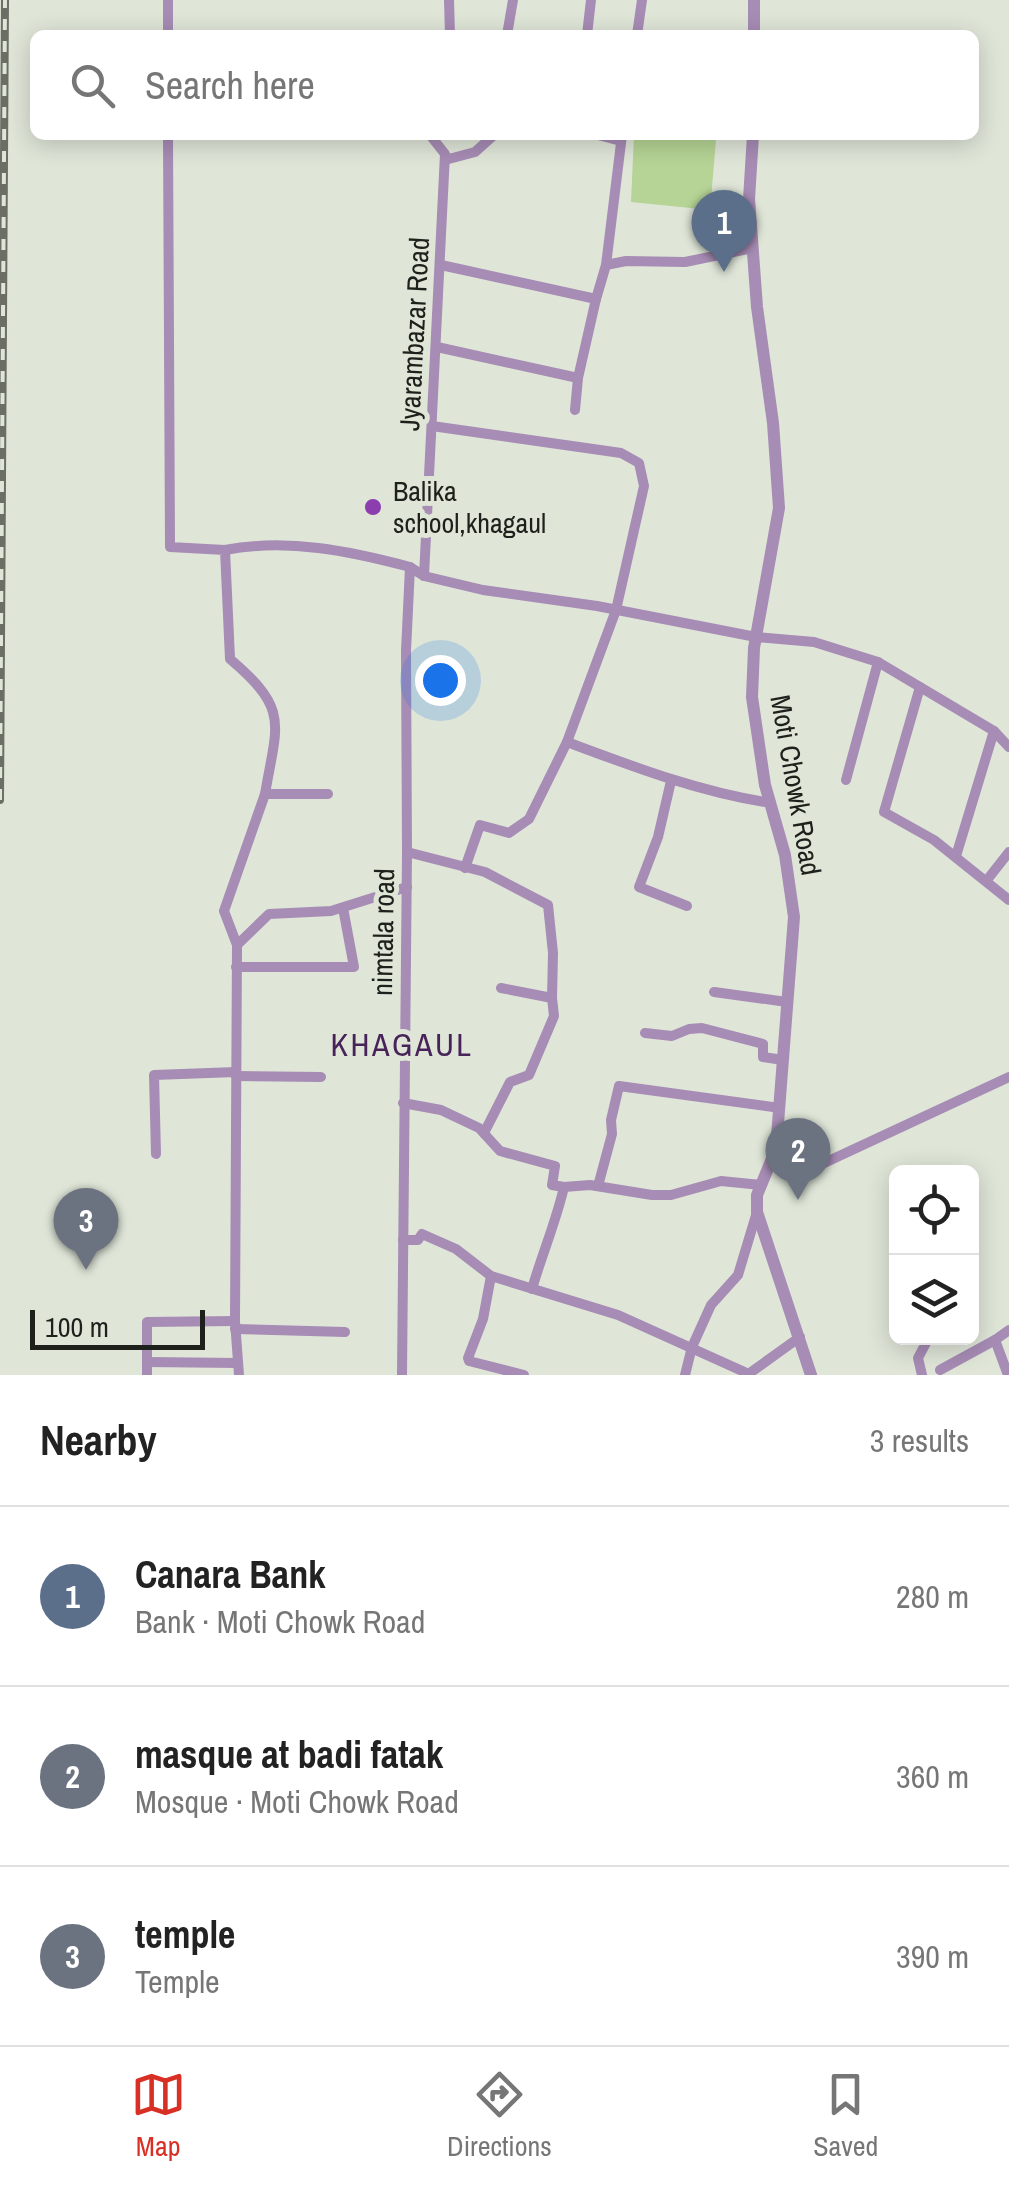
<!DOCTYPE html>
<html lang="en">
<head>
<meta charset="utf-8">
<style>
  body { margin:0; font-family:"Archivo Narrow",sans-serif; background:#f2f2f2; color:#222 }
  .controls { position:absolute; right:30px; bottom:30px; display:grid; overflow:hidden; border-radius:15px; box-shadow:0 5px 25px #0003 }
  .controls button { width:90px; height:90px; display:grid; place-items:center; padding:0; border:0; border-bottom:2px solid #e0e0e0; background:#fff; color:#222; font:50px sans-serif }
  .scale { position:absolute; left:30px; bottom:25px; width:175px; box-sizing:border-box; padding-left:10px; border:5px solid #1e201b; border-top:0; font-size:28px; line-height:35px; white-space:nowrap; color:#1e201b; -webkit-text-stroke:8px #dfe6d8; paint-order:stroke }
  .you { position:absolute; left:440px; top:680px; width:35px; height:35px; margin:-25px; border:8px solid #fff; border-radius:50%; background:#1a73e8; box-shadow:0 0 0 15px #1a73e833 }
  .badge { display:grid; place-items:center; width:65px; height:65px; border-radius:50%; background:#d93025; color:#fff; font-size:32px; font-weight:700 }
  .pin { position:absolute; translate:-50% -82px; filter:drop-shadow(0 2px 5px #0008) }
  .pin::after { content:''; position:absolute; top:52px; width:35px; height:30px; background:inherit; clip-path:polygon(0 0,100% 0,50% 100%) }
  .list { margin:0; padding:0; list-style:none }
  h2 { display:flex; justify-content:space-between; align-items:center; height:130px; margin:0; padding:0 40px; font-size:42px }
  h2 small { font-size:32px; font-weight:400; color:#767676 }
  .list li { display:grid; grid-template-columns:65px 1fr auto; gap:30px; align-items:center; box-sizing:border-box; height:180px; padding:0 40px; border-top:2px solid #e0e0e0 }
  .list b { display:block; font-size:38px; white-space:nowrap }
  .list p { margin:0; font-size:32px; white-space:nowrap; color:#767676 }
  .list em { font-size:32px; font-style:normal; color:#767676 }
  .icon { flex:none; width:55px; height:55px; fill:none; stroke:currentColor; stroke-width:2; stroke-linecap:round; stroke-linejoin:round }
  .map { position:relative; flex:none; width:1009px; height:1375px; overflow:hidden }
  .search { position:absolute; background:#fff; box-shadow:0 5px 25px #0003; left:30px; right:30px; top:30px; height:110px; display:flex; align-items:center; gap:25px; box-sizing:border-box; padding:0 35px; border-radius:15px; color:#767676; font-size:38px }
  .sheet { height:670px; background:#fff }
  nav { display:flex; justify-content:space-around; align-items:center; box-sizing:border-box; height:140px; border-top:2px solid #e0e0e0; background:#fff; font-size:28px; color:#767676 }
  nav a { display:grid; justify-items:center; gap:5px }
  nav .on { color:#d93025 }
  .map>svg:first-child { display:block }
</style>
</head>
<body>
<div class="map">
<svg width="1009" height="1375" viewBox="0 0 1009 1375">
  <rect width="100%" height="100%" fill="#dfe6d8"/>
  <polygon fill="#b6d495" points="634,135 712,135 716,140 710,210 631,202"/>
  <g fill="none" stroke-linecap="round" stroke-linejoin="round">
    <g stroke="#a78cb5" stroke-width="10">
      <polyline points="168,0 168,35"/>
      <polyline points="449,0 450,35"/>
      <polyline points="507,35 513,0"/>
      <polyline points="587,35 591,0"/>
      <polyline points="637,35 642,0"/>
      <path d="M168 135 170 547 225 550 230 659C290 710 277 723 265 794"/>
      <polyline points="598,135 621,141"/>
      <polyline points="445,160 475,152 494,135"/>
      <polyline points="441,265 596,299 606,265 626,261 685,262 753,248"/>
      <polyline points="606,265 622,135"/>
      <polyline points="437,347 578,378 575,410"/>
      <polyline points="578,378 596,299"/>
      <polyline points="432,426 621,453 639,463 644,486 616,610 567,742 529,819 509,833 480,825 465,868"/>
      <path d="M225 550C287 538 350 551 410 567"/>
      <polyline points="424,576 445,154 430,135"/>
      <polyline points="920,687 884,812 934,840 1009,900"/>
      <path d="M567 742C634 767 699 792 771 803"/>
      <polyline points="846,780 878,662"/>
      <polyline points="671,781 658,837 639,887 687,906"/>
      <polyline points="407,852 485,872 548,905 553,953 552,998"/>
      <polyline points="956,856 994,731"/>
      <polyline points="987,880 1009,852"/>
      <polyline points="237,945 269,914 331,911 407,887"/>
      <polyline points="236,967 354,967 343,908"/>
      <polyline points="714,992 787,1002"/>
      <polyline points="645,1033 672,1036 689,1029 702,1028 763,1044 763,1057 783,1060"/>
      <polyline points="236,1076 321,1077"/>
      <polyline points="403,1103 441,1110 479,1128 500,1151 555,1166 552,1185 564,1187 590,1185 652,1195 671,1195 721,1181 761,1185"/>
      <polyline points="484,1133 510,1082 529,1075 554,1016 552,998 501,988"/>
      <polyline points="156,1154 154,1075 236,1072"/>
      <polyline points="770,1165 822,1164 1009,1077"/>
      <polyline points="598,1186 612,1134 611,1120 619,1086 780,1108"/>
      <polyline points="403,1240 418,1240 422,1234 456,1249 491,1276 618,1315 749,1374"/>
      <polyline points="491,1276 483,1319 468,1358 469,1361 524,1375"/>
      <path d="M532 1289C542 1254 556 1222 564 1187"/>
      <polyline points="235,1329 345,1332"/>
      <polyline points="995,1340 1009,1330"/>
      <polyline points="147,1362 238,1363"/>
      <polyline points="940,1370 995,1340 1008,1375"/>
      <polyline points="147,1375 147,1322 235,1321"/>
      <polyline points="239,1375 235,1321 237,945 224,911 265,794 328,794"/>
      <polyline points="402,1375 407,852 406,651 410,567 424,576 483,590 597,606 756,637 814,642 878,662 994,731 1009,747"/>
      <polyline points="685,1375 692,1347 711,1305 738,1275 757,1212"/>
      <polyline points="747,1375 800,1337"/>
      <polyline points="922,1375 918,1358 926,1343 924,1338"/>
    </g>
    <g stroke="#a78cb5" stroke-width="12">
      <polyline points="754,35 754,0"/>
      <polyline points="753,135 749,199 757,307 773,423 779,508 754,648 752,697 765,785 785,855 794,917 776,1149 757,1195 757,1212 811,1375"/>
    </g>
    <g stroke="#6a6e65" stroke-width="8">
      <polyline id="rail" points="0,800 5,0"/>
    </g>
    <use href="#rail" stroke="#dfe6d8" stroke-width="4" stroke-dasharray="11" stroke-linecap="butt"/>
  </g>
  <circle fill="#8c3eaf" stroke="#dfe6d8" stroke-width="4" cx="373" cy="507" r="10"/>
  <g text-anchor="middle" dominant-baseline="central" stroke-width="10" stroke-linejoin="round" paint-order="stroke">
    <g font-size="28" fill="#1e201b" stroke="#dfe6d8">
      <text transform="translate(414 334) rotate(-87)">Jyarambazar Road</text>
      <text transform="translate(796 785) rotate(80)">Moti Chowk Road</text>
      <text transform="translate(383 932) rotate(-89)">nimtala road</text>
    </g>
    <g font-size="28" fill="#1e201b" stroke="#dfe6d8" text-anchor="start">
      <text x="393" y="491">Balika<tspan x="393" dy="32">school,khagaul</tspan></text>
    </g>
    <g font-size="32" letter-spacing="2.5" fill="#482359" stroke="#dfe6d8">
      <text x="402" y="1044">KHAGAUL</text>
    </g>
  </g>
</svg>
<div class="controls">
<button><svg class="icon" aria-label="locate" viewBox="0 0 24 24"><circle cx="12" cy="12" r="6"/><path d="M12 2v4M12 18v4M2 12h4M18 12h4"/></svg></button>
<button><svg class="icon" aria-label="layers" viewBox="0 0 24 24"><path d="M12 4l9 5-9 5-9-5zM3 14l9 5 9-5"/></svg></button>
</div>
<div class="scale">100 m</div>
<div class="you"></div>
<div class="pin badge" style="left:724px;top:272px;background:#5c6f8a">1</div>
<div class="pin badge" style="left:798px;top:1200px;background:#6b7280">2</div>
<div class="pin badge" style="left:86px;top:1270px;background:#6b7280">3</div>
<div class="search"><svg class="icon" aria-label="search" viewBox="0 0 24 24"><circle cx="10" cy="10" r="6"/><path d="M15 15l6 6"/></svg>Search here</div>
</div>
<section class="sheet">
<h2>Nearby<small>3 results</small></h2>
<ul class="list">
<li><span class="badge" style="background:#5c6f8a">1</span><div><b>Canara Bank</b><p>Bank · Moti Chowk Road</p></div><em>280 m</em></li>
<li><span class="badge" style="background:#6b7280">2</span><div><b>masque at badi fatak</b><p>Mosque · Moti Chowk Road</p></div><em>360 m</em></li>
<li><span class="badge" style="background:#6b7280">3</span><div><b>temple</b><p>Temple</p></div><em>390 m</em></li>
</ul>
</section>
<nav>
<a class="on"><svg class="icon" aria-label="map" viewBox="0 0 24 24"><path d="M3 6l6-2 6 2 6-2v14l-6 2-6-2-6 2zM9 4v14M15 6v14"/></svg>Map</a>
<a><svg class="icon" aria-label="directions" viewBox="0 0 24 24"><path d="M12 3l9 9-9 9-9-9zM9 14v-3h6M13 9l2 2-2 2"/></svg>Directions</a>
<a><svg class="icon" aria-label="saved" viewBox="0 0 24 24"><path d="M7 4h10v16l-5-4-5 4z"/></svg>Saved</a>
</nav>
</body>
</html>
